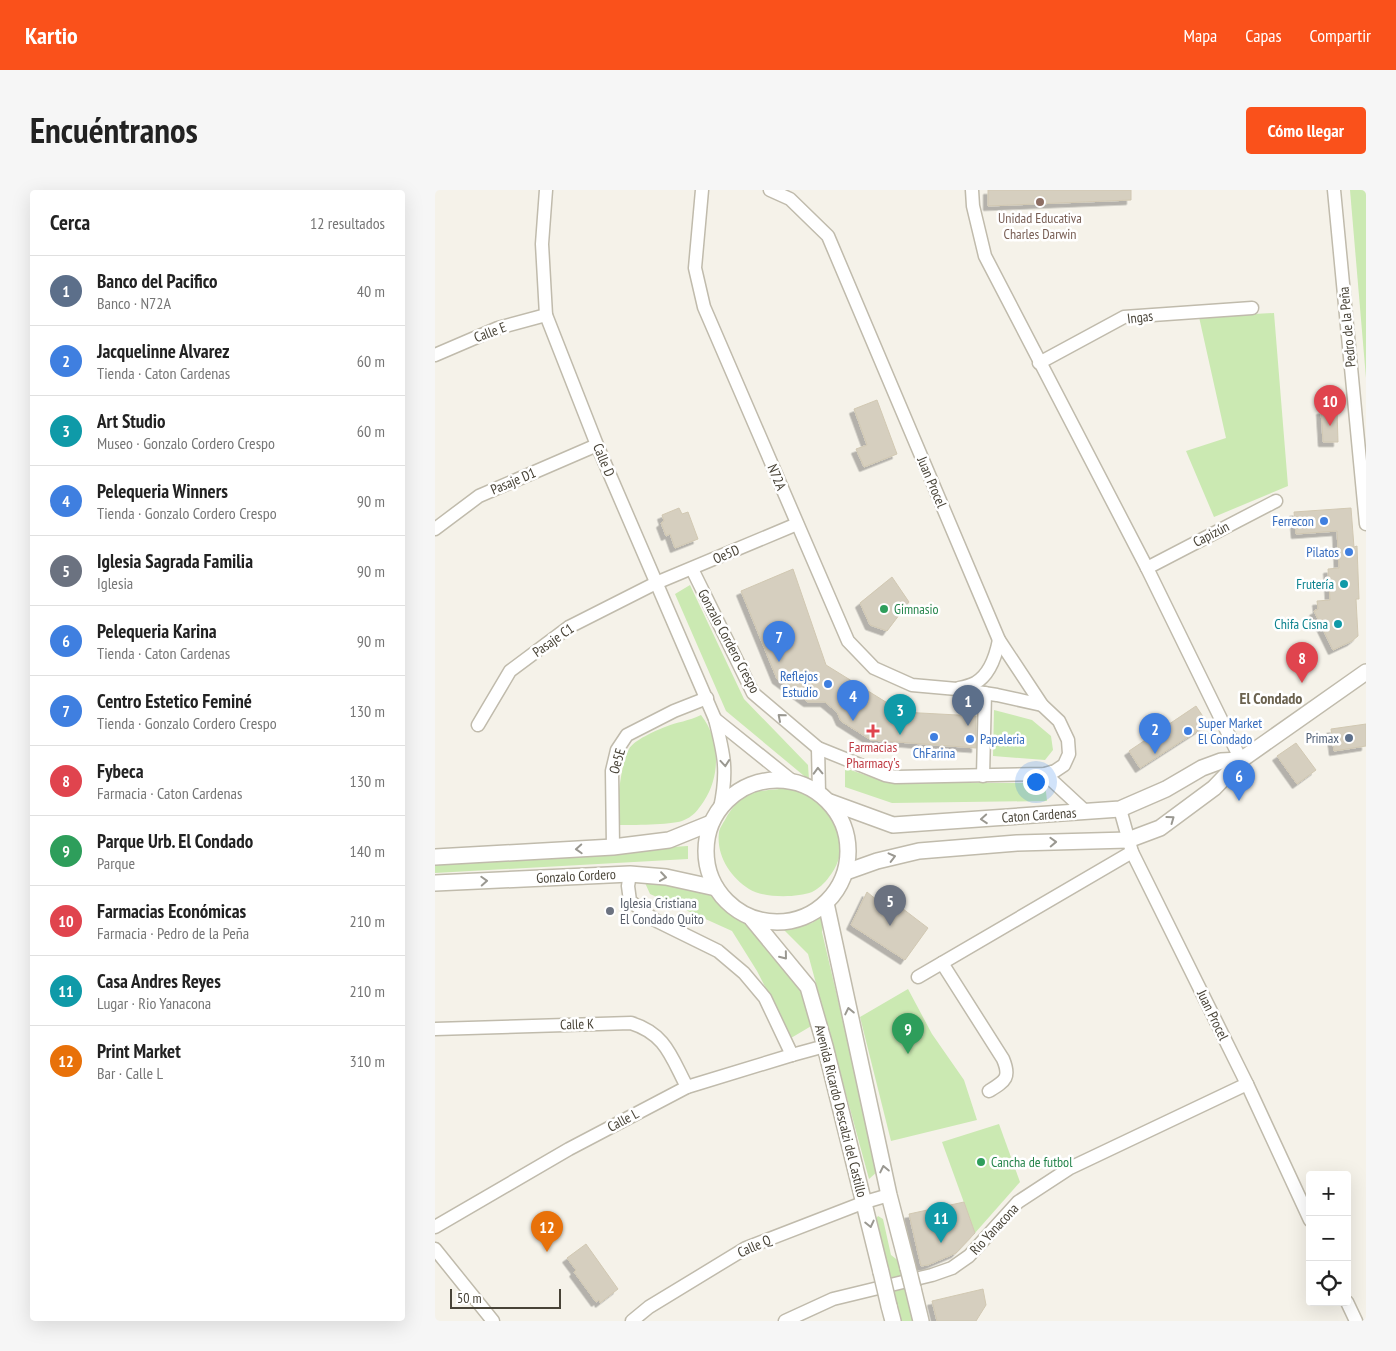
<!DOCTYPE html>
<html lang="es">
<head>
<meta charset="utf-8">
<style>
  body { margin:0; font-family:"PT Sans Narrow",sans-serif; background:#f6f6f6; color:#222 }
  .controls { position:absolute; right:15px; bottom:15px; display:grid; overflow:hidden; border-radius:5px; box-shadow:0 5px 20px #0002 }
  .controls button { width:45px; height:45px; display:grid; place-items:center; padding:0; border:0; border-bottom:1px solid #e0e0e0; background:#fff; color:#222; font:25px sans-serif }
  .scale { position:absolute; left:15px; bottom:12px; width:111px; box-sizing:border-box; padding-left:5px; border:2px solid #484337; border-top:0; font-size:14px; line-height:18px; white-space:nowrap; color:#484337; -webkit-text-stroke:4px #fff; paint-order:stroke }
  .you { position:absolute; left:600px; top:591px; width:18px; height:18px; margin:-12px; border:4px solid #fff; border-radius:50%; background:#1a73e8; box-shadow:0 0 0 8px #1a73e833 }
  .badge { display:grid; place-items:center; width:32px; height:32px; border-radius:50%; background:#fa511b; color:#fff; font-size:16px; font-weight:700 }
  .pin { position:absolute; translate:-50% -41px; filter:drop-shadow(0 1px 2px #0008) }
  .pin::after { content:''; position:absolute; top:26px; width:18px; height:15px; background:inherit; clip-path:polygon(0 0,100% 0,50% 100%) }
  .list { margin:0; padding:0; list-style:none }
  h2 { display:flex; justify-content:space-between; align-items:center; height:65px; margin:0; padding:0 20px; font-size:21px }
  h2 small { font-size:16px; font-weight:400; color:#767676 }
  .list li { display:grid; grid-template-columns:32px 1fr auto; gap:15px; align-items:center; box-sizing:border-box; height:70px; padding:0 20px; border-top:1px solid #e0e0e0 }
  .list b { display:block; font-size:19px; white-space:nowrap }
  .list p { margin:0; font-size:16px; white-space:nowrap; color:#767676 }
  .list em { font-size:16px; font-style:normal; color:#767676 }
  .icon { flex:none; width:28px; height:28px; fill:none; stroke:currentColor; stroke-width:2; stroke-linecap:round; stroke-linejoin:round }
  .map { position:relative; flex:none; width:931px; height:1131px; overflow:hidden; border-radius:5px }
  header { display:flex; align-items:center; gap:30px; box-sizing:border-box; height:70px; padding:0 25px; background:#fa511b; color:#fff }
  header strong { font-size:24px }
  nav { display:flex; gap:28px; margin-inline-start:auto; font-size:18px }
  .intro { display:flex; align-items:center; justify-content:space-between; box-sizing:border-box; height:120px; padding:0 30px }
  h1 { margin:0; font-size:35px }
  .button { padding:12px 22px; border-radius:5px; background:#fa511b; color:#fff; font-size:18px; font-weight:700 }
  main { display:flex; gap:30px; padding:0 30px }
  aside { flex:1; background:#fff; border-radius:5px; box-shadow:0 5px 20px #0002 }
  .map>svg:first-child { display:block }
</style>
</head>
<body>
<header>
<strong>Kartio</strong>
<nav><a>Mapa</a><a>Capas</a><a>Compartir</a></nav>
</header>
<div class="intro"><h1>Encuéntranos</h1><a class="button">Cómo llegar</a></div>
<main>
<aside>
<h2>Cerca<small>12 resultados</small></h2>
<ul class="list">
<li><span class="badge" style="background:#5c6f8a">1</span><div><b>Banco del Pacifico</b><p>Banco · N72A</p></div><em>40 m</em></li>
<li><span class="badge" style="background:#3f7fe0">2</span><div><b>Jacquelinne Alvarez</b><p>Tienda · Caton Cardenas</p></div><em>60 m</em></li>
<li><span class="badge" style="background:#0f9aa8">3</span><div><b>Art Studio</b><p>Museo · Gonzalo Cordero Crespo</p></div><em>60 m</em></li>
<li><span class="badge" style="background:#3f7fe0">4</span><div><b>Pelequeria Winners</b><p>Tienda · Gonzalo Cordero Crespo</p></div><em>90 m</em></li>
<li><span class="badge" style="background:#6b7280">5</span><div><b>Iglesia Sagrada Familia</b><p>Iglesia</p></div><em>90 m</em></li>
<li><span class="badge" style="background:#3f7fe0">6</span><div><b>Pelequeria Karina</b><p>Tienda · Caton Cardenas</p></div><em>90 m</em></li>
<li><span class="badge" style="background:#3f7fe0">7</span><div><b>Centro Estetico Feminé</b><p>Tienda · Gonzalo Cordero Crespo</p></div><em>130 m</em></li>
<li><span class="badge" style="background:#e0444e">8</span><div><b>Fybeca</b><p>Farmacia · Caton Cardenas</p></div><em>130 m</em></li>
<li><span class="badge" style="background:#2e9e5b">9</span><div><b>Parque Urb. El Condado</b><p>Parque</p></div><em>140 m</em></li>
<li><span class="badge" style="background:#e0444e">10</span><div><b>Farmacias Económicas</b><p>Farmacia · Pedro de la Peña</p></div><em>210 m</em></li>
<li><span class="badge" style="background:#0f9aa8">11</span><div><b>Casa Andres Reyes</b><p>Lugar · Rio Yanacona</p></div><em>210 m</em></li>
<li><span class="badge" style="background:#e8710a">12</span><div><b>Print Market</b><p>Bar · Calle L</p></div><em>310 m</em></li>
</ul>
</aside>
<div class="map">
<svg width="931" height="1131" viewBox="0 0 931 1131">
  <defs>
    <filter id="shadow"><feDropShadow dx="-4.5" dy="4.5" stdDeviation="0" flood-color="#0004"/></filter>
  </defs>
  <rect width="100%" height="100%" fill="#f5f2e9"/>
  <g fill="#cbe9b2">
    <polygon points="915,0 931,0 931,188"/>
    <polygon points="839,123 853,296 779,327 751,261 791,248 764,127"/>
    <polygon points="255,395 309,509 373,575 374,590 291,521 240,404"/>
    <polygon points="559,520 597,530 616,546 618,560 610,570 558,566"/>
    <path d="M266 525C285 549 286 585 269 611 263 620 258 627 247 631 235 635 197 635 182 635 182 616 185 576 194 559 199 550 220 541 230 537 242 532 254 531 266 525Z"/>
    <polygon points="410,578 453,593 610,593 612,611 457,613 410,597"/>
    <path d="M352 598C360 601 372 604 380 609 407 627 415 661 394 687 390 693 383 699 377 702 361 708 328 708 314 699 295 687 281 665 284 642 285 637 289 632 291 628 296 619 304 609 314 604 323 600 341 600 352 598Z"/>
    <polygon points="253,656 253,669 0,683 0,671"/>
    <polygon points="207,686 273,704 315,732 367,799 378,835 356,848 322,781 297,741 215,704"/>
    <polygon points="389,725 387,742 443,981 434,989 373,764 348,739 377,733"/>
    <polygon points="473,799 497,844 529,890 542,930 456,951 425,827"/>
    <polygon points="564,934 585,992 540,1043 507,952"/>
    <polygon points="443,1026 448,1029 456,1065 465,1072 479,1131 463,1131 440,1030"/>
  </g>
  <g fill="#d6cfbf" stroke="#d1c8b2" filter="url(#shadow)">
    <polygon points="553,0 696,0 696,10 553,16"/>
    <polygon points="442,210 462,264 429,277 421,259 432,255 419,219"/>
    <polygon points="902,219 903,252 888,252 886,220"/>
    <polygon points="244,318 247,324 253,322 263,349 240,358 235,344 231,346 226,333 229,331 227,325"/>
    <polygon points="916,318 919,357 922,356 924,409 921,409 923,446 917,451 898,460 879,421 883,419 882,411 895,410 893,379 904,378 902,341 861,344 859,322"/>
    <polygon points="358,379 391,475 467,522 541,526 541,558 436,550 406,531 402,522 390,512 373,512 342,489 306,401"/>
    <polygon points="457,387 474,412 452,441 435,435 425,413"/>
    <polygon points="761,516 773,534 705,578 694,561"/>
    <polygon points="931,534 931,556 899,561 896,539"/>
    <polygon points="861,553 881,580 862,594 842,566"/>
    <polygon points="432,702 448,715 455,709 493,738 470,770 416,735"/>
    <polygon points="529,1012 540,1043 521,1063 493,1075 486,1076 474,1024"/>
    <polygon points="151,1054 183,1099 165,1113 164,1110 161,1112 139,1082 141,1080 132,1068"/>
    <polygon points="548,1099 551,1115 541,1131 502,1131 497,1111"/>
  </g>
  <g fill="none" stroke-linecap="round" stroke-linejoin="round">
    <g stroke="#c0bbac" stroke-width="15">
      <g id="minor">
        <path d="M111 0 107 54 111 125 162 255 280 529C289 564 293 581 285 618"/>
        <polyline points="267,0 260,78 269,117 413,451 439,478 477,495 522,499 562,505 607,515"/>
        <polyline points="537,0 538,16 550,66 712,378 806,570"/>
        <polyline points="899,0 931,334"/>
        <polyline points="0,165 63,138 111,125"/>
        <polyline points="604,173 689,127 817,118"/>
        <polyline points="0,339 44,306 162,255"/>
        <polyline points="712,378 841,311"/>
        <polyline points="257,379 318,503 383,558 450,585 461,587 610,584 620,581 629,575 634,564 633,550 624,531 607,515 564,450 393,46 355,9 335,0"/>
        <path d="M524 498C529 497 536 495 540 493 555 485 561 465 564 450"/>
        <polyline points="280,529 356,590"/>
        <polyline points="43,535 75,481 134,437 221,393 362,334"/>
        <polyline points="383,558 384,603"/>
        <polyline points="610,584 650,621"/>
        <polyline points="548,586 550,503"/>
        <polyline points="685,619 697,662 812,894 875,1030"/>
        <polyline points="178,657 177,581 182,560 192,545 239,521 272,508"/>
        <polyline points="195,684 193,696 195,711 220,730 283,761 309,783 330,808 357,865"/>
        <path d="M507 773 568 869C576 888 570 891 554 901"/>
        <polyline points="483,787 697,662"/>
        <path d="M0 839 196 833C231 844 236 867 252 897"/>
        <polyline points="0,1037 134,959 252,897 357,865 390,856"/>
        <polyline points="0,1059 58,1131"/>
        <polyline points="912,1112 921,1131"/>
        <polyline points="197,1131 214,1117 311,1058 430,1012 454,1005"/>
        <polyline points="350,1131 398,1109 497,1085 517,1078 534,1066 583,1012 635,978 812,894"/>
      </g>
    </g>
    <g stroke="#c0bbac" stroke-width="18">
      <g id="tertiary">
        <circle cx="342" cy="661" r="71"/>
        <polyline points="395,612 458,635 685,619 731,599 767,578 786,571 806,570"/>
        <polyline points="0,667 178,657 234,650 276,633"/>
        <polyline points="411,682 442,671 484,661 582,653 693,650 725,638 779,598 806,570 931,482"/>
        <polyline points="0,693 195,684 231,687 281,698"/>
        <polyline points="391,713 454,1005 473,1078"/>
        <polyline points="317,729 373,797 390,856 446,1082"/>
        <polyline points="478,1098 486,1131"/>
        <polyline points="454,1116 458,1131"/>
      </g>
    </g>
    <use href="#minor" stroke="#fff" stroke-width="12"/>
    <use href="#tertiary" stroke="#fff" stroke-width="15"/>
    <g stroke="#c0bbac" stroke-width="18" stroke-linecap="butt">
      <g id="tertiary-bridge">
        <polyline points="473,1078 478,1098"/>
        <polyline points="446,1082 454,1116"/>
      </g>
    </g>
    <use href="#tertiary-bridge" stroke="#fff" stroke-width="15"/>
  </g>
  <defs><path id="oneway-chevron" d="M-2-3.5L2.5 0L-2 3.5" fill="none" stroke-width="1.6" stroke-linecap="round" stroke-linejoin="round" transform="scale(1.25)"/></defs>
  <g stroke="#9a9891">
    <use href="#oneway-chevron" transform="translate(346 527) rotate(-139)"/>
    <use href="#oneway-chevron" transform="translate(290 573) rotate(85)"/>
    <use href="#oneway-chevron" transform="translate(383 581) rotate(-92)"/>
    <use href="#oneway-chevron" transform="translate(549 629) rotate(176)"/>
    <use href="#oneway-chevron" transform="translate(736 629) rotate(-36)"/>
    <use href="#oneway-chevron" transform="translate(618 652) rotate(-2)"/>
    <use href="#oneway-chevron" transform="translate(144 659) rotate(177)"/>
    <use href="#oneway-chevron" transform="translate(457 667) rotate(-14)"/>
    <use href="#oneway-chevron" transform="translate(228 687) rotate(8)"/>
    <use href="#oneway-chevron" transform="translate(49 691) rotate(-3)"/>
    <use href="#oneway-chevron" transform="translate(349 766) rotate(51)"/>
    <use href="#oneway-chevron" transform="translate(414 821) rotate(-102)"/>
    <use href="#oneway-chevron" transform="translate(449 979) rotate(-102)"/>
    <use href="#oneway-chevron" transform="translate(435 1034) rotate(77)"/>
  </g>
  <circle fill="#8d6e63" stroke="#fff" stroke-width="2" cx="605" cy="12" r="5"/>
  <g fill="#3f7fe0" stroke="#fff" stroke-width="2">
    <circle cx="889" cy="331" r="5"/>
    <circle cx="914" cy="362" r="5"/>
    <circle cx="393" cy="494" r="5"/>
    <circle cx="753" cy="541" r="5"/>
    <circle cx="499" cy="547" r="5"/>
    <circle cx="535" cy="549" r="5"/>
  </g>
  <g fill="#0f9aa8" stroke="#fff" stroke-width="2">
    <circle cx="909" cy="394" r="5"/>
    <circle cx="903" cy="434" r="5"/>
  </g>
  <g fill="#2e9e5b" stroke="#fff" stroke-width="2">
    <circle cx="449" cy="419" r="5"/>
    <circle cx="546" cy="972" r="5"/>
  </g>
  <path fill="#e0444e" stroke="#fff" stroke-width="2" d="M435.5 533.5h5v5h5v5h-5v5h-5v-5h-5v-5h5z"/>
  <circle fill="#5c6f8a" stroke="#fff" stroke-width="2" cx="914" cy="548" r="5"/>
  <circle fill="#6b7280" stroke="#fff" stroke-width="2" cx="175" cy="721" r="5"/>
  <g text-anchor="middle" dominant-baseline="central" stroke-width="5" stroke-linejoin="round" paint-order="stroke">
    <g font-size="14" fill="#785e54" stroke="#fff">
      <text x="605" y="28">Unidad Educativa<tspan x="605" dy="16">Charles Darwin</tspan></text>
    </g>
    <g font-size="14" fill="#484337" stroke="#fff">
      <text transform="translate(705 127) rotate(-7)">Ingas</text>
      <text transform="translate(912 137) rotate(-95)">Pedro de la Peña</text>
      <text transform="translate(55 142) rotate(-21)">Calle E</text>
      <text transform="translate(169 270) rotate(67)">Calle D</text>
      <text transform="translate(342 287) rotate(67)">N72A</text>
      <text transform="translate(78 291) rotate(-23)">Pasaje D1</text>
      <text transform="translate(497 292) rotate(67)">Juan Procel</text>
      <text transform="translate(776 344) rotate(-27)">Capizún</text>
      <text transform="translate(291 364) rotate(-23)">Oe5D</text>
      <text transform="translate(118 450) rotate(-35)">Pasaje C1</text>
      <text transform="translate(294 451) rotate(62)">Gonzalo Cordero Crespo</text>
      <text transform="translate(182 571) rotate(-74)">Oe5E</text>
      <text transform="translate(604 625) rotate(-4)">Caton Cardenas</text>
      <text transform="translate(141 686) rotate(-3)">Gonzalo Cordero</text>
      <text transform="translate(778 825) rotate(64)">Juan Procel</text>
      <text transform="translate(142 834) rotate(-2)">Calle K</text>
      <text transform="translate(406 921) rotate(76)">Avenida Ricardo Descalzi del Castillo</text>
      <text transform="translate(188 930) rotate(-28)">Calle L</text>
      <text transform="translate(559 1039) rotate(-47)">Rio Yanacona</text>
      <text transform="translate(319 1056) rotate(-24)">Calle Q</text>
    </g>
    <g font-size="14" fill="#366cbe" stroke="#fff" text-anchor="end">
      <text x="879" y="331">Ferrecon</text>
      <text x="904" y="362">Pilatos</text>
      <text x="383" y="486">Reflejos<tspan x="383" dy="16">Estudio</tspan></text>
      <text x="763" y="533" text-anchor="start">Super Market<tspan x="763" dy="16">El Condado</tspan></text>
      <text x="545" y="549" text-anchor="start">Papeleria</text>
      <text x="499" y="563" text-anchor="middle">ChFarina</text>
    </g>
    <g font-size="14" fill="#0d838f" stroke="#fff" text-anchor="end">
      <text x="899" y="394">Frutería</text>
      <text x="893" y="434">Chifa Cisna</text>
    </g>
    <g font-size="14" fill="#27864d" stroke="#fff" text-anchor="start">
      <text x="459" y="419">Gimnasio</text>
      <text x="556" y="972">Cancha de futbol</text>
    </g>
    <g font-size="14" fill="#4e5e75" stroke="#fff" text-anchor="end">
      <text x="904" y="548">Primax</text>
    </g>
    <g font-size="14" fill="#be3a42" stroke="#fff">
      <text x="438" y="557">Farmacias<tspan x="438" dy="16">Pharmacy's</tspan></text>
    </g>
    <g font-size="14" fill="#5b616d" stroke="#fff" text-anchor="start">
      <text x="185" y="713">Iglesia Cristiana<tspan x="185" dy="16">El Condado Quito</tspan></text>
    </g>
    <g font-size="16" font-weight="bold" fill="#6b624f" stroke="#fff">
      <text x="836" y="508">El Condado</text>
    </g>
  </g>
</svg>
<div class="controls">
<button>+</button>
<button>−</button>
<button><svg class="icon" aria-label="locate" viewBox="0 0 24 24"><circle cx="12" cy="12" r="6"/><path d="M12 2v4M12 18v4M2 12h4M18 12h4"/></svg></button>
</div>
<div class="scale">50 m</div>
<div class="you"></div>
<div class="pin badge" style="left:533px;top:536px;background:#5c6f8a">1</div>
<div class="pin badge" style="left:720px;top:564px;background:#3f7fe0">2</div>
<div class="pin badge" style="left:465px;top:545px;background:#0f9aa8">3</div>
<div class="pin badge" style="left:418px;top:531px;background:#3f7fe0">4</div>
<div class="pin badge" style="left:455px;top:736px;background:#6b7280">5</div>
<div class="pin badge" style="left:804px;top:611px;background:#3f7fe0">6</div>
<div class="pin badge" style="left:344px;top:472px;background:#3f7fe0">7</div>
<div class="pin badge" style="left:867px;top:493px;background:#e0444e">8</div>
<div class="pin badge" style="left:473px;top:864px;background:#2e9e5b">9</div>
<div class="pin badge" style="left:895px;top:236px;background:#e0444e">10</div>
<div class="pin badge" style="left:506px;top:1053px;background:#0f9aa8">11</div>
<div class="pin badge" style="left:112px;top:1062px;background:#e8710a">12</div>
</div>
</main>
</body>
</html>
